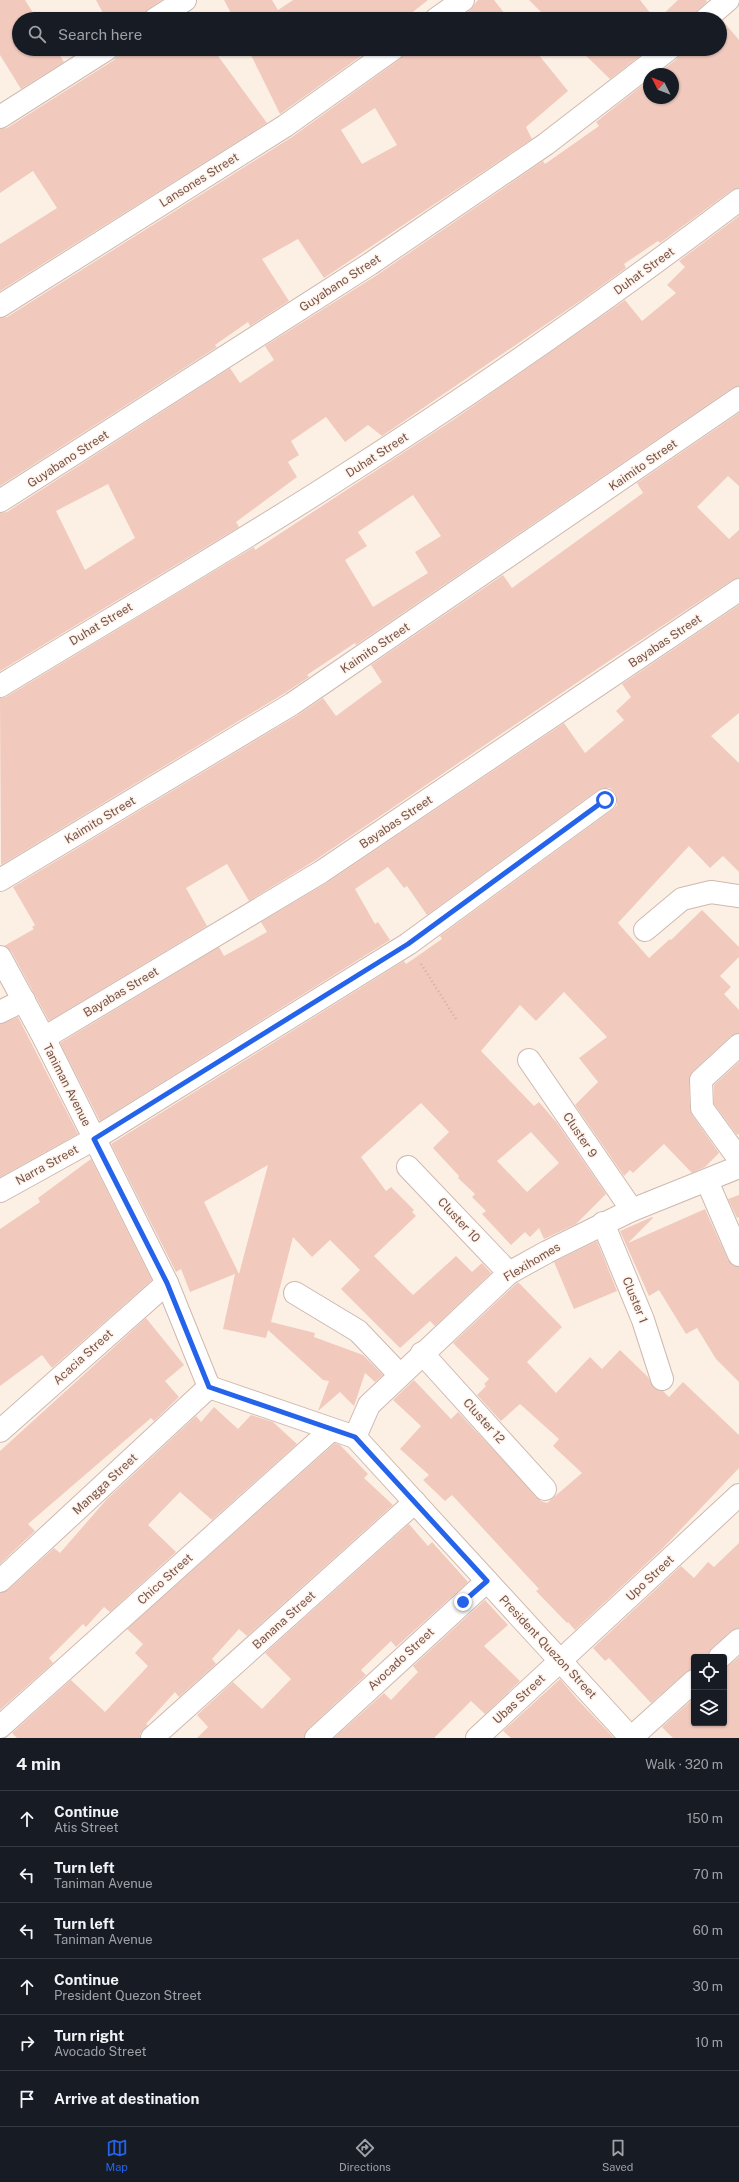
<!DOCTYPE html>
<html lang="en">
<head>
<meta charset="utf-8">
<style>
  body { margin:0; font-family:"Public Sans",sans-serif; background:#242831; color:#f1f3f6 }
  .controls { position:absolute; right:12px; bottom:12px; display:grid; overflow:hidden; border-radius:4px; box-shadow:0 1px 3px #0004 }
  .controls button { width:36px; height:36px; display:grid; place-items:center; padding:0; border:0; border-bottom:1px solid #363941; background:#171b24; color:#f1f3f6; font:20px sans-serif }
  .compass { position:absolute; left:643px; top:68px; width:36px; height:36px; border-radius:50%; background:#171b24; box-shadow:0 1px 3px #0004; rotate:312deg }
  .stop { position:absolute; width:12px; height:12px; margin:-9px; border:3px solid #2563eb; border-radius:50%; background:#fff }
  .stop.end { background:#2563eb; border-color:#fff; box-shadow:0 1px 4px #0008 }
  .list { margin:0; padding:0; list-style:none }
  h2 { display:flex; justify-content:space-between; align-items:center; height:52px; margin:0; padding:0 16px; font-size:17px }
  h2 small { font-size:13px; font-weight:400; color:#9ea1a6 }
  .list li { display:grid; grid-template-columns:26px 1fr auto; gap:12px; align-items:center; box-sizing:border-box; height:56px; padding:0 16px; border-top:1px solid #363941 }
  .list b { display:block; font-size:15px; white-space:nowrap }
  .list p { margin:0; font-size:13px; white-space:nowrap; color:#9ea1a6 }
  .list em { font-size:13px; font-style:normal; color:#9ea1a6 }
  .icon { flex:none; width:22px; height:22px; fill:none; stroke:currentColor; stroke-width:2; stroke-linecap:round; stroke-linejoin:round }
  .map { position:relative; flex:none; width:739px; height:1738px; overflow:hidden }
  .search { position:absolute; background:#171b24; box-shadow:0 1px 3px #0004; left:12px; right:12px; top:12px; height:44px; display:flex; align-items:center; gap:10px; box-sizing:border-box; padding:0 14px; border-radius:22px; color:#9ea1a6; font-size:15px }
  .sheet { height:388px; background:#171b24 }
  nav { display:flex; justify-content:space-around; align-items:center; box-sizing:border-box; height:56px; border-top:1px solid #363941; background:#171b24; font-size:11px; color:#9ea1a6 }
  nav a { display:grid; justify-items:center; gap:2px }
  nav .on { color:#2563eb }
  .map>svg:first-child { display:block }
</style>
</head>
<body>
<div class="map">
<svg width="739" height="1738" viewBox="0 0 739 1738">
  <rect width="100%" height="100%" fill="#fcf0e5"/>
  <g fill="#f1cabd" fill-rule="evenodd">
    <polygon points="0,0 25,0 37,19 19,19 19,49 56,49 64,62 21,89 0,55"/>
    <polygon points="96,0 162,0 148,9 143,19 106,19"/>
    <polygon points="224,0 272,0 278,10 293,0 428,0 404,19 234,19"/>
    <polygon points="478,0 494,0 509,19 458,19 470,10"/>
    <polygon points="529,0 640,0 655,19 548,19"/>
    <polygon points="678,0 706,0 707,2 698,10 694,19 658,19"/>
    <path d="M723 21 739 40V188L732 190 660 243 658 241 624 264 626 268 586 297 382 436 368 425 345 442 326 417 291 441 299 455 288 462 297 477 236 522 239 527 0 671V513L7 512 230 368 240 383 274 360 265 346 377 275 543 161 545 164 599 126 596 122 649 80V98H673V74H657L677 59 681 49H720V23ZM108 484 135 538 85 570 56 511Z"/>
    <polygon points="122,49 213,49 267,123 0,291 0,244 57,208 33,171 0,193 0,129 7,128 114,60"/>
    <polygon points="248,49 371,49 280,114"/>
    <path d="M405 49H534L568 91 526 127 532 139 324 278 298 239 262 259 289 301 250 326 248 322 215 345 217 347 0 486V318L7 317 292 137 400 59ZM375 108 397 145 362 164 341 130Z"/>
    <polygon points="579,49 649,49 610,79"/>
    <path d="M739 216V386L732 388 356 645 355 643 307 675 309 677 285 693 1 865 0 698 6 697 254 547 255 550 453 420 625 300 642 321 676 293 667 285 685 267 679 261ZM413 495 441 536 415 552 428 573 373 607 345 560 367 546 358 532Z"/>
    <polygon points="739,413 739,486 728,476 697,507 729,539 739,530 739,578 732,580 606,663 314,861 249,901 227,864 186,888 207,926 49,1021 11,951 4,946 34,929 32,927 35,925 13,887 298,715 323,698 336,716 382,682 371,665 503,575 512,588 643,493 637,483"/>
    <path d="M739 605V713L711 736 739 763V872L723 856 710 868 689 846 618 923 649 958 670 939 671 940 702 910 739 947V957L720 976 731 987 724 994 739 1010V1033L731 1036 693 1071 689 1080 690 1108 692 1115 719 1153 705 1167 692 1173 664 1144 633 1173 630 1170 624 1176 575 1105 598 1082 579 1058 607 1037 564 992 536 1021 520 1005 481 1051 534 1106 539 1102 557 1123 606 1194 576 1224 544 1239 539 1228 530 1237 525 1232 511 1245 482 1214 486 1211 472 1197 475 1194 458 1178 459 1176 433 1148 449 1132 421 1103 361 1157 386 1191 391 1187 414 1210 412 1212 416 1216 374 1256 413 1295 456 1256 472 1272 482 1263 491 1273 435 1326 430 1321 400 1348 341 1289 360 1270 330 1240 312 1257 293 1237 271 1322 315 1333 314 1337 363 1355 383 1375 375 1382 365 1373 354 1406 340 1392 318 1411 329 1381 323 1380 268 1330 266 1338 223 1329 235 1274 190 1292 181 1269 176 1272 111 1144 404 961 406 964 442 939 440 936 612 810 617 805 615 793 610 788H603L598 790 427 915 407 886 404 888 388 867 355 889 375 924 378 922 390 940 100 1121 60 1043 219 947 224 956 267 932 261 922 328 882 564 723 585 753 624 720 616 711 631 697 622 684ZM531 1132 559 1163 527 1192 497 1161ZM268 1165 239 1274 204 1202Z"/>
    <polygon points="18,1017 78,1134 0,1177 0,1024"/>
    <polygon points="739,1062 739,1134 737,1135 714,1104 714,1085"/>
    <polygon points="91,1159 152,1280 52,1368 42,1355 0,1386 0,1229 40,1202 38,1198"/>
    <polygon points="739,1195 739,1217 737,1218 728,1199"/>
    <polygon points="705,1209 728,1260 732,1265 739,1267 739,1382 716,1359 697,1328 686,1334 659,1290 649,1296 620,1231 652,1217 653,1218 628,1243"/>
    <polygon points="597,1241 617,1291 574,1309 554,1262"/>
    <polygon points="518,1282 562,1327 527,1362 556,1393 590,1357 602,1369 620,1350 648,1377 654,1388 663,1391 669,1397 683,1382 739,1435 739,1468 663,1548 575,1630 568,1622 567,1623 536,1591 539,1589 452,1495 445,1501 423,1480 429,1475 400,1449 421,1426 393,1400 414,1380 451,1419 458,1412 541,1501 547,1503 582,1473 553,1446 559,1439 520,1404 501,1421 477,1395 486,1386 484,1384 489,1379 453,1343"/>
    <polygon points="146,1318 184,1365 165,1381 179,1397 154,1421 151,1418 28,1524 35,1531 0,1564 0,1451"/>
    <polygon points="214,1407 238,1429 251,1415 273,1422 297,1444 212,1520 180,1492 148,1525 176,1552 110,1612 104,1607 86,1627 83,1624 49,1658 53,1663 0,1710 0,1593 8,1590 54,1548 60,1553 107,1499 196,1416 201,1422"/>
    <polygon points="335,1443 340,1445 368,1474 364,1478 393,1505 247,1636 239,1629 212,1659 216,1664 179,1697 175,1692 146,1724 148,1725 140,1734 140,1738 17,1738 12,1733 71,1680 105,1712 148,1666 135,1653 143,1644 127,1629"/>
    <polygon points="409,1524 428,1546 432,1542 468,1582 396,1647 391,1641 361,1670 366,1675 308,1729 304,1738 197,1738 208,1727 197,1715 233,1682 262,1709 291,1679 265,1653"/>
    <polygon points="739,1543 739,1628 731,1631 712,1648 708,1657 694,1657 694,1669 686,1672 651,1703 609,1658 605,1661 593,1648 681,1566 694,1578 708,1562 714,1567"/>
    <polygon points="485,1600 508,1625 484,1646 520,1681 485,1714 471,1701 434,1738 334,1738 384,1693 391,1700 418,1672 413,1666"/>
    <polygon points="739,1657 739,1738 673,1738 662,1727 694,1698 694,1723 724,1723 724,1669"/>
    <polygon points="560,1679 577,1699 614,1738 511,1738 503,1731"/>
  </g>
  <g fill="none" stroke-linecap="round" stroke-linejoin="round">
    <g stroke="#cfb8af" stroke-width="24">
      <g id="minor">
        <polyline points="155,19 185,0"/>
        <polyline points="436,19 463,0"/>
        <polyline points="706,19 728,0"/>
        <polyline points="0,117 107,49"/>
        <polyline points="0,306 285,126 393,49"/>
        <polyline points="0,501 370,264 546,144 669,49"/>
        <path d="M0 686C115 616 232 548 345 475 480 389 611 297 739 200"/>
        <polyline points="0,880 292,704 739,398"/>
        <polyline points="645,930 682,899 711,892 739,896"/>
        <polyline points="0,957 44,1038 167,1283 209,1387 355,1437 631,1738"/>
        <polyline points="0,1012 24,1000"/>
        <polyline points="44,1038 321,872 739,590"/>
        <polyline points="739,1045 701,1080 702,1108 739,1159"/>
        <polyline points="529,1060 632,1210"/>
        <polyline points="408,1167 509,1273"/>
        <polyline points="707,1181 739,1255"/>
        <polyline points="0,1191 94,1139 408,944 605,800"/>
        <polyline points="603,1223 643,1320 662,1379"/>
        <polyline points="295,1293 358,1331 399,1374"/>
        <polyline points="422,1353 545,1489"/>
        <polyline points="0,1431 167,1283"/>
        <polyline points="355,1437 369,1405 509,1273 547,1252 632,1210 739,1167"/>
        <polyline points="0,1581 209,1387"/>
        <polyline points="720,1657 739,1640"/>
        <polyline points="0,1727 331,1430"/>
        <polyline points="152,1738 415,1502"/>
        <polyline points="316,1738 487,1581"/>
        <polyline points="477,1738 739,1495"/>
        <polyline points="631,1738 694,1681"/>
      </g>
    </g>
    <polyline stroke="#d6ada0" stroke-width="2.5" stroke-dasharray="1 3" stroke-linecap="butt" points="421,964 456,1019"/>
    <use href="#minor" stroke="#fff" stroke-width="22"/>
  </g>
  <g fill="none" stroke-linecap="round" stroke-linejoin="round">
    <polyline stroke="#2563eb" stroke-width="5" points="463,1602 487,1581 355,1437 209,1387 167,1283 94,1139 408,944 605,800"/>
  </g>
  <g text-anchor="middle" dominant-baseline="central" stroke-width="3" stroke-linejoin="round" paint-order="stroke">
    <g font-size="12" fill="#75534b" stroke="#fff4eb">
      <text transform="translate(199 180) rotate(-32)">Lansones Street</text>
      <text transform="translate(644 271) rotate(-36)">Duhat Street</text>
      <text transform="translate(340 283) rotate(-33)">Guyabano Street</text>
      <text transform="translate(377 455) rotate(-33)">Duhat Street</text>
      <text transform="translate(68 459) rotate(-33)">Guyabano Street</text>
      <text transform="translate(643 465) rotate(-35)">Kaimito Street</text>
      <text transform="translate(101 624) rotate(-31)">Duhat Street</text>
      <text transform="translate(665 641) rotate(-34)">Bayabas Street</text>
      <text transform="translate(375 648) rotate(-34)">Kaimito Street</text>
      <text transform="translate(100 820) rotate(-31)">Kaimito Street</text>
      <text transform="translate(396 822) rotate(-34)">Bayabas Street</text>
      <text transform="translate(121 992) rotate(-31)">Bayabas Street</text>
      <text transform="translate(67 1085) rotate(63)">Taniman Avenue</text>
      <text transform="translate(580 1135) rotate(56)">Cluster 9</text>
      <text transform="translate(47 1165) rotate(-29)">Narra Street</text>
      <text transform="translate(459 1220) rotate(47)">Cluster 10</text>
      <text transform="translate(532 1262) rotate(-31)">Flexihomes</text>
      <text transform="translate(635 1300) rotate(68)">Cluster 1</text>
      <text transform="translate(83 1357) rotate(-42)">Acacia Street</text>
      <text transform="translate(484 1421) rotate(48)">Cluster 12</text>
      <text transform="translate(105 1484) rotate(-43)">Mangga Street</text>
      <text transform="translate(650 1578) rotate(-43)">Upo Street</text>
      <text transform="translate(165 1579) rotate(-42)">Chico Street</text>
      <text transform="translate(284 1620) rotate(-42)">Banana Street</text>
      <text transform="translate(548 1647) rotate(47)">President Quezon Street</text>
      <text transform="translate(401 1659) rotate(-43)">Avocado Street</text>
      <text transform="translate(519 1699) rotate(-43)">Ubas Street</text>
    </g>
  </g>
</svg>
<div class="controls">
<button><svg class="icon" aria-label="locate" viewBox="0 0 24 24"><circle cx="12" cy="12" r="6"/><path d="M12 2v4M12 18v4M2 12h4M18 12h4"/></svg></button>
<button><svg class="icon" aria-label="layers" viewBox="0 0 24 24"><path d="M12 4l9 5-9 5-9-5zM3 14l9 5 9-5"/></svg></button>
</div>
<svg class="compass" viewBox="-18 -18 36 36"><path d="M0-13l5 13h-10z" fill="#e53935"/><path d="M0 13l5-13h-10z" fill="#9ea1a6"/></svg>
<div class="stop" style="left:605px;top:800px"></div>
<div class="stop end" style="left:463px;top:1602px"></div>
<div class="search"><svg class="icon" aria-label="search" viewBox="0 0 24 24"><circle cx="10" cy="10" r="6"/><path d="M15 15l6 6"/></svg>Search here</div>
</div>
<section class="sheet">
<h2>4 min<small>Walk · 320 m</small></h2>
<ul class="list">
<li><svg class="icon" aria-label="ahead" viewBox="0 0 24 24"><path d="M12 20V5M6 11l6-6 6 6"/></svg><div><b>Continue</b><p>Atis Street</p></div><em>150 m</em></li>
<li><svg class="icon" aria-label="left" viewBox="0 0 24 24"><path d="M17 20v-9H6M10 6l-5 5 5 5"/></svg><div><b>Turn left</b><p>Taniman Avenue</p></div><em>70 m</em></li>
<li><svg class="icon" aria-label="left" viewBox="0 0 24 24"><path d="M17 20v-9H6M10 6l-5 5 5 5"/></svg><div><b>Turn left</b><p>Taniman Avenue</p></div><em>60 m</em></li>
<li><svg class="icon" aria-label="ahead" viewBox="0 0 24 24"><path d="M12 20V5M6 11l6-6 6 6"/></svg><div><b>Continue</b><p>President Quezon Street</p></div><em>30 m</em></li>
<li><svg class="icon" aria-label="right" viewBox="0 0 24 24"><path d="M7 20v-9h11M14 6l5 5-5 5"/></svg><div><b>Turn right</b><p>Avocado Street</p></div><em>10 m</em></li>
<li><svg class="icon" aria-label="arrive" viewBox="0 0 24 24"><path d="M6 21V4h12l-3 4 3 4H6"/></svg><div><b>Arrive at destination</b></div></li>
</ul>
</section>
<nav>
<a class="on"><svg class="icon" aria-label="map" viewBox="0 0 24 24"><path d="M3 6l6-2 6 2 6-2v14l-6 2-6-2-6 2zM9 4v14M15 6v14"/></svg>Map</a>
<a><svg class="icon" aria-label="directions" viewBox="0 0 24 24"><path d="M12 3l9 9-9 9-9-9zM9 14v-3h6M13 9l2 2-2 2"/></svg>Directions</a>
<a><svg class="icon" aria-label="saved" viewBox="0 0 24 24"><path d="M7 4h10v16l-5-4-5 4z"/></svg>Saved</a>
</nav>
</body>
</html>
